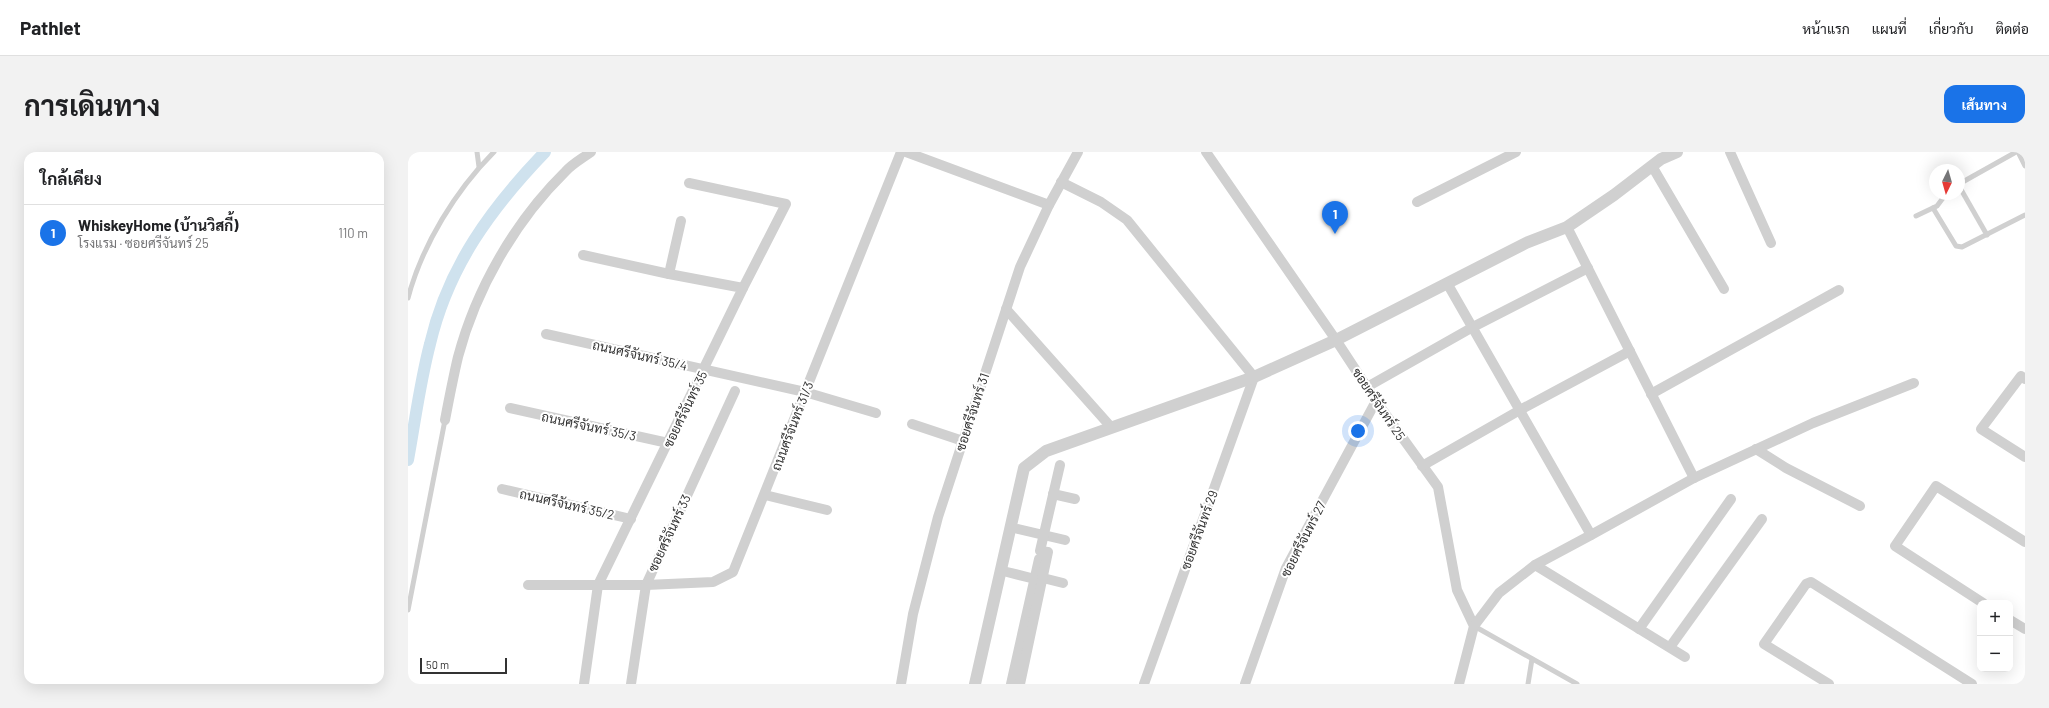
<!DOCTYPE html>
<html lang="th">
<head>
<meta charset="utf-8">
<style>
  body { margin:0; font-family:Barlow,Sarabun,sans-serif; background:#f2f2f2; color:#202124 }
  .controls { position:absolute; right:12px; bottom:12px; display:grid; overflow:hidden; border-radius:8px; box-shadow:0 4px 16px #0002 }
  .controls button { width:36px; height:36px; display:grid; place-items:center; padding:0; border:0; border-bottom:1px solid #e0e0e0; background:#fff; color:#202124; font:20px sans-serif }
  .compass { position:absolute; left:1521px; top:12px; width:36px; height:36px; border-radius:50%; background:#fff; box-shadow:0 4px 16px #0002; rotate:185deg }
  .scale { position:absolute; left:12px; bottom:10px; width:87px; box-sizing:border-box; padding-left:4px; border:2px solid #333; border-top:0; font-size:11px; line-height:14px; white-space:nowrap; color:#333; -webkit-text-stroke:3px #fff; paint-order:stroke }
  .you { position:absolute; left:950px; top:279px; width:14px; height:14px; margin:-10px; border:3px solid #fff; border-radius:50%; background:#1a73e8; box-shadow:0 0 0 6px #1a73e833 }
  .badge { display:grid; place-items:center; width:26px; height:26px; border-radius:50%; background:#1a73e8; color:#fff; font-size:13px; font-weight:700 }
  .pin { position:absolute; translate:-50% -33px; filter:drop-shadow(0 1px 2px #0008) }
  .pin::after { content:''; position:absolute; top:21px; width:14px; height:12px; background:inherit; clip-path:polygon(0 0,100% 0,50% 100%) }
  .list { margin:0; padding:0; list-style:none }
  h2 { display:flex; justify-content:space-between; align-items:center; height:52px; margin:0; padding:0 16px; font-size:17px }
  h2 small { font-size:13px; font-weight:400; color:#757577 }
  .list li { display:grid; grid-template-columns:26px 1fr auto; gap:12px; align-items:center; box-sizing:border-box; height:56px; padding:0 16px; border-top:1px solid #e0e0e0 }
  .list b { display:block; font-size:15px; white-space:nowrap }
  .list p { margin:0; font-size:13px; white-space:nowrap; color:#757577 }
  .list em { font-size:13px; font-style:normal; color:#757577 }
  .map { position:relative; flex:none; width:1617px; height:532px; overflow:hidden; border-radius:12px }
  header { display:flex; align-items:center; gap:24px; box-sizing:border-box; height:56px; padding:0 20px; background:#fff; border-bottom:1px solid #e0e0e0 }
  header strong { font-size:19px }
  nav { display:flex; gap:22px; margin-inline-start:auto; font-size:14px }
  .intro { display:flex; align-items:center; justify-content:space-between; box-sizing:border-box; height:96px; padding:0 24px }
  h1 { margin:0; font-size:28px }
  .button { padding:10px 18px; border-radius:12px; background:#1a73e8; color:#fff; font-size:14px; font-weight:700 }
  main { display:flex; gap:24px; padding:0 24px }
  aside { flex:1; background:#fff; border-radius:12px; box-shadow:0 4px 16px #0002 }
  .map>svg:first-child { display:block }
</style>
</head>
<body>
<header>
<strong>Pathlet</strong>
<nav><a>หน้าแรก</a><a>แผนที่</a><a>เกี่ยวกับ</a><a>ติดต่อ</a></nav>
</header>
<div class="intro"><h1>การเดินทาง</h1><a class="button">เส้นทาง</a></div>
<main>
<aside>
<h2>ใกล้เคียง<small></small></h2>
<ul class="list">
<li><span class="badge">1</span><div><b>WhiskeyHome (บ้านวิสกี้)</b><p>โรงแรม · ซอยศรีจันทร์ 25</p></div><em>110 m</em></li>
</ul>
</aside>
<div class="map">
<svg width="1617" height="532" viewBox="0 0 1617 532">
  <rect width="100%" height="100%" fill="#fff"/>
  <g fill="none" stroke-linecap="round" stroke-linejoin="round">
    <path stroke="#cfe2ee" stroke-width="12" d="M0 308C7 270 12 230 22 192 40 115 83 56 137 0"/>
    <g stroke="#d0d0d0" stroke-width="5">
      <polyline points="69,0 71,15"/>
      <polyline points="1610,0 1617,14"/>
      <polyline points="1551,32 1608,0"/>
      <polyline points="1551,34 1579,83"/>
      <polyline points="1525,56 1548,94 1554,95 1617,63"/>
      <polyline points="1508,64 1529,54 1538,42"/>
      <path d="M0 146C14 93 48 38 86 0"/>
      <polyline points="0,458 37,268"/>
      <polyline points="1066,474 1169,532"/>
      <polyline points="1120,532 1124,507"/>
    </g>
    <g stroke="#d0d0d0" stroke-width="10">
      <polyline points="498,0 641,53"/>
      <polyline points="798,0 928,188 968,249 1030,335 1049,438 1066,474 1051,532"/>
      <polyline points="1322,0 1363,91"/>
      <polyline points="1244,14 1316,137"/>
      <polyline points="653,30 693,50 719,68 846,225 736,532"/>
      <polyline points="281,31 378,52 335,136"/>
      <polyline points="1009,50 1108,0"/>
      <polyline points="1159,75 1286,326"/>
      <polyline points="175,103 261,122 335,136 190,433 176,532"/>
      <polyline points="261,122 273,69"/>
      <polyline points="1039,131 1183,383"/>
      <polyline points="598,157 703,275"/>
      <polyline points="138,182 397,240 468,261"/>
      <polyline points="1617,227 1613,224 1573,277 1617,305"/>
      <polyline points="959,235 1065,175 1180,116"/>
      <polyline points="1243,242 1431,138"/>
      <polyline points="102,256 260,291"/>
      <path d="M37 268C41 247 45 226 50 205 68 137 107 69 157 20 164 12 175 6 183 0"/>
      <polyline points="504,272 555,289"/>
      <polyline points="1348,297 1378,316 1452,354"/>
      <polyline points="1014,314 1112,258 1222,199"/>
      <polyline points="94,337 223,367"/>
      <polyline points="645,342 667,347"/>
      <polyline points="357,343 419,358"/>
      <polyline points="610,377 657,388"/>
      <polyline points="1127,413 1277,505"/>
      <polyline points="599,420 627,427"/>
      <polyline points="635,426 655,431"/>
      <polyline points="120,433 238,433 305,430 325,420 493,0"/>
      <polyline points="1575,451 1487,394 1528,334 1617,390"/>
      <polyline points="1602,468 1617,477"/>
      <polyline points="1066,474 1091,441 1127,413 1183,383 1286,326 1405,271 1506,231"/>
      <polyline points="1231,477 1323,347"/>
      <polyline points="1262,495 1354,367"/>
      <polyline points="223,532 238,433 327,239"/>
      <polyline points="493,532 505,462 530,365 612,115 641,53 670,0"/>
      <polyline points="603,532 631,407"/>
      <polyline points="612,532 640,400 632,399 652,313"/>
      <polyline points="837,532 878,416 968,249"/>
      <polyline points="1421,532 1356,492 1398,432 1403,430 1564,532"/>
    </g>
    <polyline stroke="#d0d0d0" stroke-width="12" points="567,532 616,316 638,299 846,225 928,188 1118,91 1159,75 1206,43 1253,7 1269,0"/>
  </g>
  <g text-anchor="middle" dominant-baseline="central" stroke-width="4" stroke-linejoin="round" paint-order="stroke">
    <g font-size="13" fill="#333" stroke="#fff">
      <text transform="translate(232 203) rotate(13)">ถนนศรีจันทร์ 35/4</text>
      <text transform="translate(971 252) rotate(56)">ซอยศรีจันทร์ 25</text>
      <text transform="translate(277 257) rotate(-64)">ซอยศรีจันทร์ 35</text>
      <text transform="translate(564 260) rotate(-72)">ซอยศรีจันทร์ 31</text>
      <text transform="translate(181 274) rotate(12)">ถนนศรีจันทร์ 35/3</text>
      <text transform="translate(384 274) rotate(-69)">ถนนศรีจันทร์ 31/3</text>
      <text transform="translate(159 352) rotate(13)">ถนนศรีจันทร์ 35/2</text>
      <text transform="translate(791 378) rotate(-70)">ซอยศรีจันทร์ 29</text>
      <text transform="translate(261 381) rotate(-65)">ซอยศรีจันทร์ 33</text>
      <text transform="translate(895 387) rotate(-63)">ซอยศรีจันทร์ 27</text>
    </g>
  </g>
</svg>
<div class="controls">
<button>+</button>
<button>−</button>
</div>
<svg class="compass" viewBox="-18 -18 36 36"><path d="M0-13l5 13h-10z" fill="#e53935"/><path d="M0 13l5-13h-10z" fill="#757577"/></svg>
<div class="scale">50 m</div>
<div class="you"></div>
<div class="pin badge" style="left:927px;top:82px">1</div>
</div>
</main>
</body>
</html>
